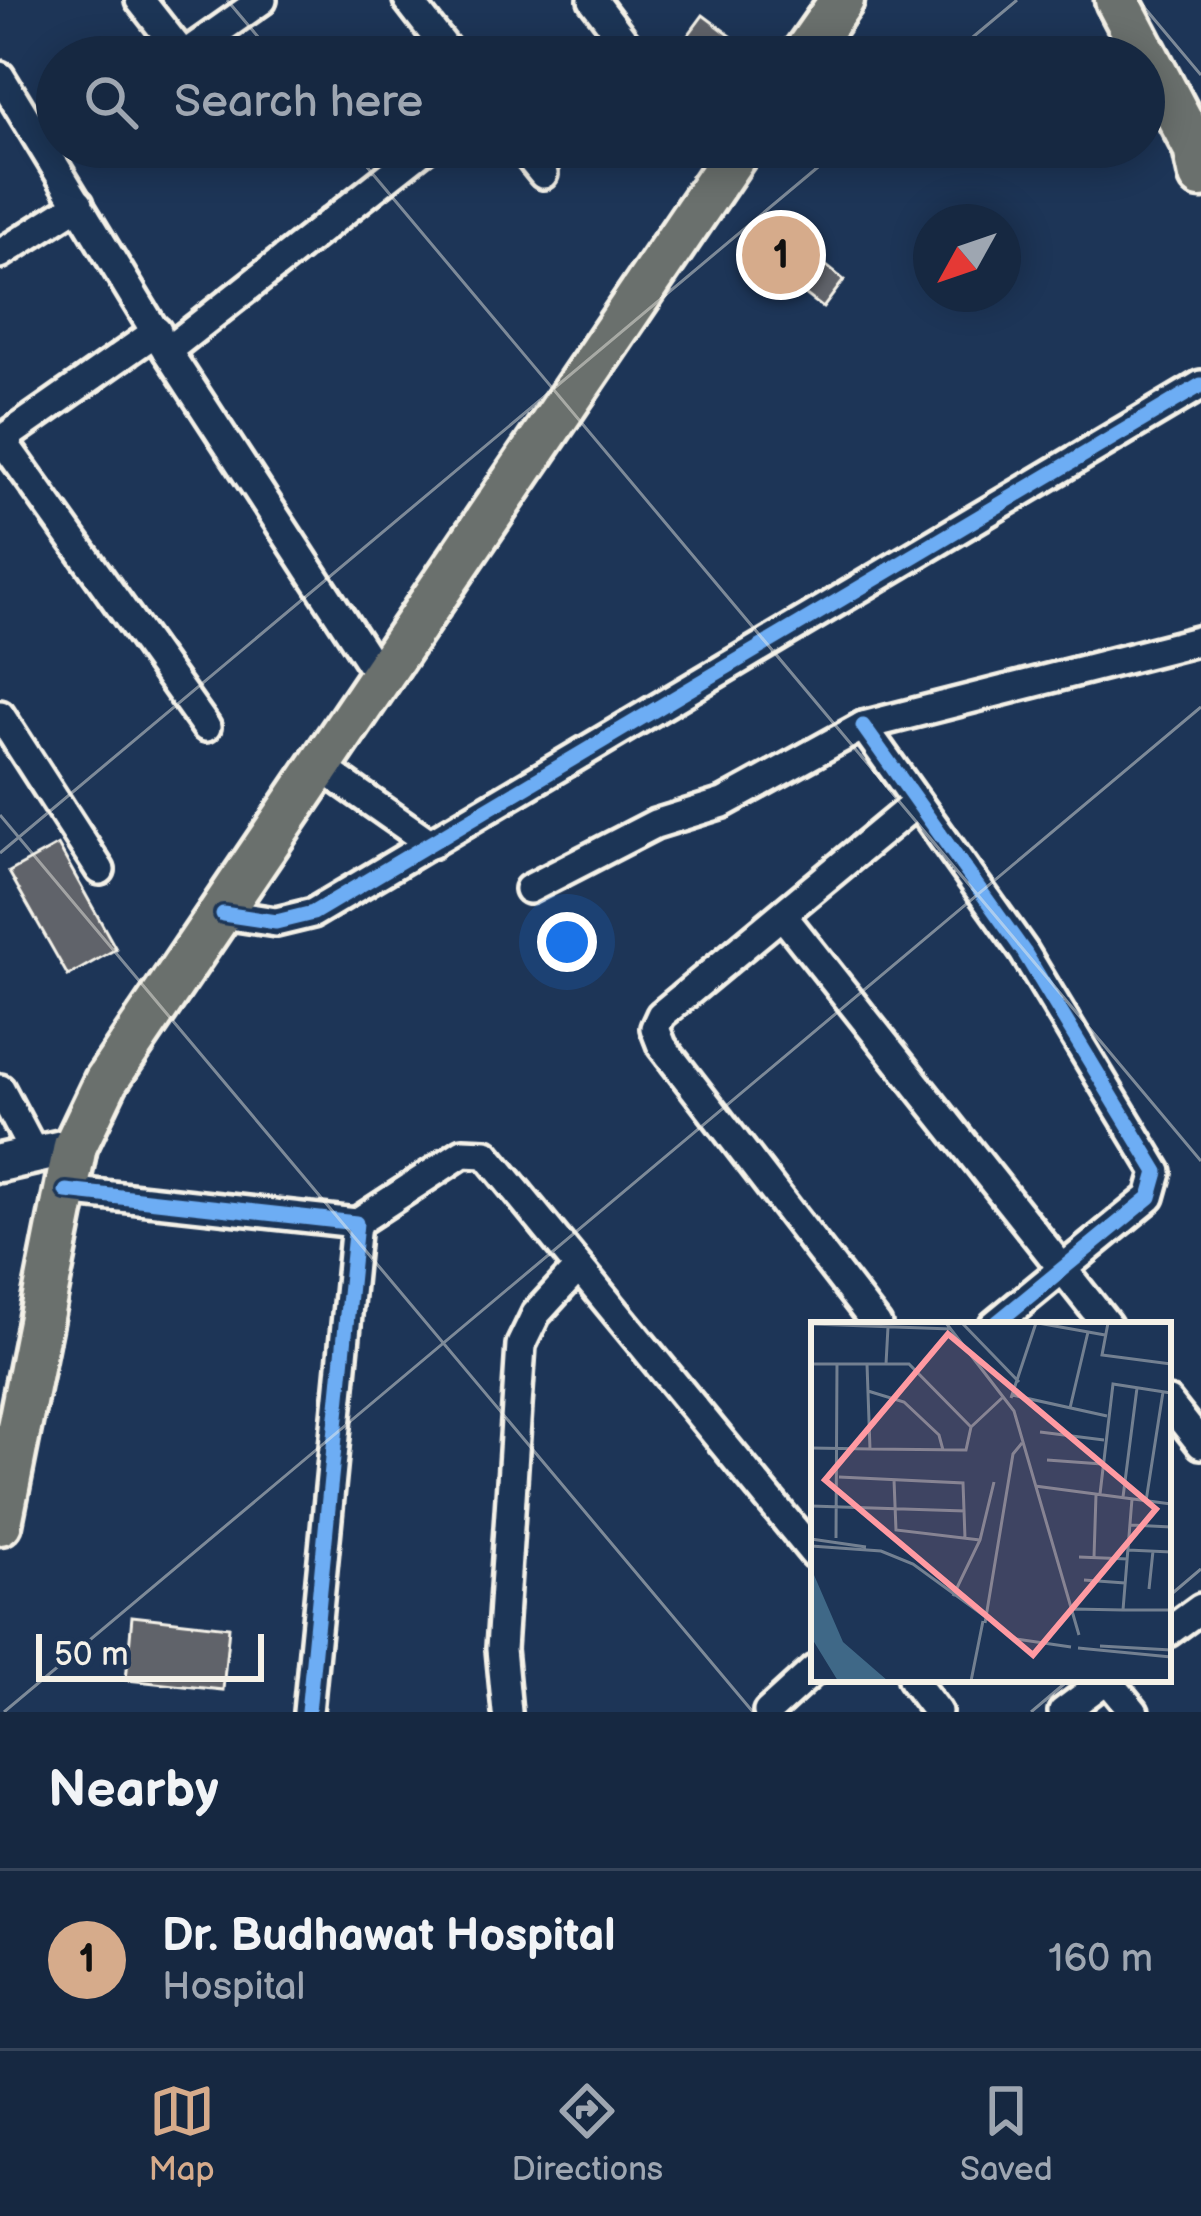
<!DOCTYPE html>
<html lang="en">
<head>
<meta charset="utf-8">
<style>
  body { margin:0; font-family:"Balsamiq Sans",sans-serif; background:#23344c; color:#f1f3f6 }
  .compass { position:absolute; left:913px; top:204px; width:108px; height:108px; border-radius:50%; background:#162841; box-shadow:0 6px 30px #0003; rotate:230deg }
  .scale { position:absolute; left:36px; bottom:30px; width:228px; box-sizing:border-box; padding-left:12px; border:6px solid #f4f1e8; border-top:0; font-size:33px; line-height:42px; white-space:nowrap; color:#f4f1e8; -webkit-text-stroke:9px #1d3557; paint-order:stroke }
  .you { position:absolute; left:567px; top:942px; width:42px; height:42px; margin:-30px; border:9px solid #fff; border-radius:50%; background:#1a73e8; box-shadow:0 0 0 18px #1a73e833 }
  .badge { display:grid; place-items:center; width:78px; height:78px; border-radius:50%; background:#d6ab8b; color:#111; font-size:39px; font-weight:700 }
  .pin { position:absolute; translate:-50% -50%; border:6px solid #fff; box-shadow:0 3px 12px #0006 }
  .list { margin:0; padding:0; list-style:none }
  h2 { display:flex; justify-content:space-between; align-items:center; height:156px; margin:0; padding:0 48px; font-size:51px }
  h2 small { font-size:39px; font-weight:400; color:#9ea6b1 }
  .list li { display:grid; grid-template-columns:78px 1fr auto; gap:36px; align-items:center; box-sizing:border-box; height:180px; padding:0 48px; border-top:3px solid #35445a }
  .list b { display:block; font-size:45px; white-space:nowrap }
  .list p { margin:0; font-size:39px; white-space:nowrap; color:#9ea6b1 }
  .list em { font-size:39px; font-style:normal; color:#9ea6b1 }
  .icon { flex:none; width:66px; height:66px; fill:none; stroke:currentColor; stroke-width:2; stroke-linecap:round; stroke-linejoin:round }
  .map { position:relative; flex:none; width:1201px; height:1712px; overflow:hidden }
  .search { position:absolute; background:#162841; box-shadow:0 6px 30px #0003; left:36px; right:36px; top:36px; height:132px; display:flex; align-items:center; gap:30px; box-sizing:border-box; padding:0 42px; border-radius:66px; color:#9ea6b1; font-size:45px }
  .sheet { height:336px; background:#162841 }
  nav { display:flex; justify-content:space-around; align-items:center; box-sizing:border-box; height:168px; border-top:3px solid #35445a; background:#162841; font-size:33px; color:#9ea6b1 }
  nav a { display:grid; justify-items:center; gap:6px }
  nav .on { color:#d6ab8b }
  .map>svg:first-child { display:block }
</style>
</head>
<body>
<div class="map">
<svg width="1201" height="1712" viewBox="0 0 1201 1712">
  <rect width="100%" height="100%" fill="#1d3557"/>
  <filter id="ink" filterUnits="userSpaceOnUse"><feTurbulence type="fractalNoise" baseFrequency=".00833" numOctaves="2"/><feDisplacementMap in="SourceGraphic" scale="24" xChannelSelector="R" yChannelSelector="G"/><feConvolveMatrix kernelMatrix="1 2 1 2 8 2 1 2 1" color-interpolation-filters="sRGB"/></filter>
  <g filter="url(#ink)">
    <g fill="#60646b" stroke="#f4f1e8" stroke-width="3">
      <polygon points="703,15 759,57 672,57"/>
      <polygon points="769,220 844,280 823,308 746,248"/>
      <polygon points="58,845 116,949 68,976 9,872"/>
      <polygon points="132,1616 229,1627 223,1690 126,1680"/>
    </g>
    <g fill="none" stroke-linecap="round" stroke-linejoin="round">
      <g stroke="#f4f1e8" stroke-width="36">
        <g id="street">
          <polyline points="140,0 183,55"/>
          <polyline points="408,0 452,57"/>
          <polyline points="593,0 636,57"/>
          <polyline points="181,57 262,0"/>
          <polyline points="0,76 167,351 379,676"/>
          <polyline points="521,147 543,174"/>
          <polyline points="0,254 79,204"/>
          <polyline points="167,351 426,147"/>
          <polyline points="2,440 206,727"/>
          <polyline points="0,441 157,331"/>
          <polyline points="0,715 100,870"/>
          <polyline points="863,726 1024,952 1157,1172 1150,1197 994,1325"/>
          <polyline points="321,767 431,844"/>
          <polyline points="529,889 655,824 723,803 863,726 1201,640"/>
          <polyline points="223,914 276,922 313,913 1201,385"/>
          <polyline points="783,916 1107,1325"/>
          <polyline points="0,1089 35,1155"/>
          <polyline points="66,1191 356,1223 308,1712"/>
          <polyline points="356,1223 463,1153 486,1154 814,1554"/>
          <polyline points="877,1325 662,1046 655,1028 661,1015 915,804"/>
          <polyline points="1168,1402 1201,1444"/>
          <polyline points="1168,1632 1201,1608"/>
          <polyline points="912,1679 937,1712"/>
          <polyline points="507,1712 501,1649 521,1345 536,1314 578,1268"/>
          <polyline points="768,1712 814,1670"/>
          <polyline points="1063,1712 1107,1679 1134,1712"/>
        </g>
      </g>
      <g stroke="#f4f1e8" stroke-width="45">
        <polyline id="secondary" points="0,1163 75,1146"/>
      </g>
      <g stroke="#f4f1e8" stroke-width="51">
        <g id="primary">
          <polyline points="1117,0 1195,148 1201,176"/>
          <polyline points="802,57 842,0"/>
          <polyline points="0,1523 75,1146 106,1081 740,147"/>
        </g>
      </g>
      <use href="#street" stroke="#1d3557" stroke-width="27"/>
      <use href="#secondary" stroke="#1d3557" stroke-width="36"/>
      <use href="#primary" stroke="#6b706d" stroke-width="42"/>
      <g stroke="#1d3557" stroke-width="22">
        <g id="cycleway">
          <polyline points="863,726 1024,952 1157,1172 1150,1197 994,1325"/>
          <polyline points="223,914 276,922 313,913 1201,385"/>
          <polyline points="66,1191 356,1223 308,1712"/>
        </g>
      </g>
      <use href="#cycleway" stroke="#6dadf4" stroke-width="15"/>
    </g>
  </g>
  <path fill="none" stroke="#f4f1e8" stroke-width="3" stroke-opacity="0.45" d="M227 0 275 57M1138 0 1201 75M949 57 1017 0M350 147 1201 1161M0 815 753 1712M0 853 842 147M1168 1597 1201 1569M4 1712 1201 707M1031 1712 1070 1679"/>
  <g transform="translate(811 1322)">
    <rect width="360" height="360" fill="#1d3557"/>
    <path d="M0 246 32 320 77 359H27L0 315Z" fill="#3f6887"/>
    <path fill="none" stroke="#738091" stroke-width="3" d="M135 1 203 89 268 313M151 1 208 60M227 1 294 13M297 1 291 33 360 42M0 2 140 7M0 42H98L160 105 191 76M75 42 77 5M57 69 93 80 128 113 132 128M201 73 296 94M200 76 225 1M259 86 277 10M229 110 293 118M0 126 59 127 56 42M59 127 155 128 160 105M236 138 291 142M28 155 152 161 154 216M83 158 85 208 169 218M224 164 360 182M289 172 302 62 360 71M312 175 326 66M321 177 312 288H360M335 179 352 70M0 184 154 189M320 203 360 205M25 216 26 42M0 217 55 225M0 224 70 229 102 242 205 317 260 325M317 228 360 230M268 235 317 237M283 235 285 173M273 258 314 261M338 267 342 229M142 274 169 218 183 160M262 287 312 288M174 301 202 132 211 121M289 324 360 328M267 326 360 335M160 359 172 299"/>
    <path fill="#ff9aa2" fill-opacity="0.15" stroke="#ff9aa2" stroke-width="6" d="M137 12 345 187 222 333 14 158Z"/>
    <rect width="360" height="360" fill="none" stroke="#f4f1e8" stroke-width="6"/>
  </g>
</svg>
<svg class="compass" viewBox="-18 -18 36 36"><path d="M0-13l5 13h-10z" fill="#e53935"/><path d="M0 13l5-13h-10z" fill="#9ea6b1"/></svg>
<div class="scale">50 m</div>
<div class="you"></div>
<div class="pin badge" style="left:781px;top:255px">1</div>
<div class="search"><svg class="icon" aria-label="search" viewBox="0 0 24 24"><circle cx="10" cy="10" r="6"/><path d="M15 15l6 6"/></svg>Search here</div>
</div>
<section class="sheet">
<h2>Nearby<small></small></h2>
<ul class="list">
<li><span class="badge">1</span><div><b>Dr. Budhawat Hospital</b><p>Hospital</p></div><em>160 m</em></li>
</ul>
</section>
<nav>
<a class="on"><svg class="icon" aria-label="map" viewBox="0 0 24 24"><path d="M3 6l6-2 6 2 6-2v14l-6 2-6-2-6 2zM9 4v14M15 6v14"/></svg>Map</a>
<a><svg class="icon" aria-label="directions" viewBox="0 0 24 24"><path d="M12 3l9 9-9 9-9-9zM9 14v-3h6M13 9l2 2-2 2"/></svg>Directions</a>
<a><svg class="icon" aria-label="saved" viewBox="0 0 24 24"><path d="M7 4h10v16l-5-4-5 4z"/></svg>Saved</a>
</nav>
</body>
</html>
